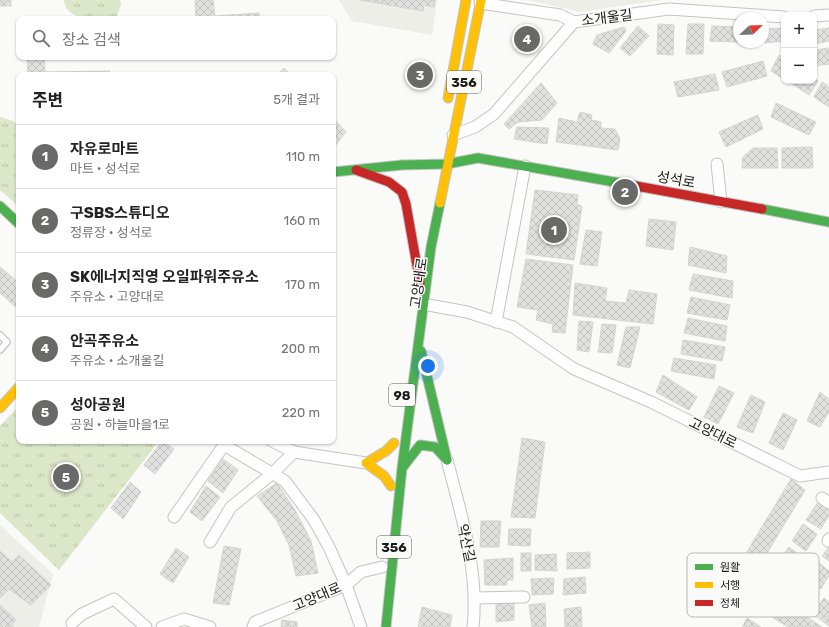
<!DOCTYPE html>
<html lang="ko">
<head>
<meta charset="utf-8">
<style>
  body { margin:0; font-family:Rubik,"Noto Sans KR",sans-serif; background:#f6f6f6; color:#222 }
  .controls { position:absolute; right:12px; top:12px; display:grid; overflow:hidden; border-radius:8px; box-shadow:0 1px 3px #0004 }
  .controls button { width:36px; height:36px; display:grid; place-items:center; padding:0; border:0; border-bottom:1px solid #e0e0e0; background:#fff; color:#222; font:20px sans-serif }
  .compass { position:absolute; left:733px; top:12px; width:36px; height:36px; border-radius:50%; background:#fff; box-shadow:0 1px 3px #0004; rotate:67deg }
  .you { position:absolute; left:428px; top:366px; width:14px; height:14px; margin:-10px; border:3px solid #fff; border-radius:50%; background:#1a73e8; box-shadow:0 0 0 6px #1a73e833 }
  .badge { display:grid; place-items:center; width:26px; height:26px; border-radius:50%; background:#696968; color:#fff; font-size:13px; font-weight:700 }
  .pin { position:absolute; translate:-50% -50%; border:2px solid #fff; box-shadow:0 1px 4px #0006 }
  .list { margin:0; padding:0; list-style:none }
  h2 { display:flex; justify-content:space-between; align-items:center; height:52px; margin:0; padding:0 16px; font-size:17px }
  h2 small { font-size:13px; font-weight:400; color:#767676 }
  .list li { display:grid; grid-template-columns:26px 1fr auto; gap:12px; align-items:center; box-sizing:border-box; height:64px; padding:0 16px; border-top:1px solid #e0e0e0 }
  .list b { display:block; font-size:15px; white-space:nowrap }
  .list p { margin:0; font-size:13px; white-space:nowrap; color:#767676 }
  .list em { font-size:13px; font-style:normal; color:#767676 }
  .icon { flex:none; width:22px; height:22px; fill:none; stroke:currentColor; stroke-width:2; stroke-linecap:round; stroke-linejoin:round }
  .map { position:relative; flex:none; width:829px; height:627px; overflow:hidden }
  .search { position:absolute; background:#fff; box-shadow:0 1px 3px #0004; left:16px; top:16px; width:320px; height:44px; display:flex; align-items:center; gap:10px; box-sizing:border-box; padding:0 14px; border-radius:8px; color:#767676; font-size:15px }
  .panel { position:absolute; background:#fff; box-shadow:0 1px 3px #0004; left:16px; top:72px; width:320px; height:372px; border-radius:8px }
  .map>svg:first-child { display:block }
</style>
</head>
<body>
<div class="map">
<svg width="829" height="627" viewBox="0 0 829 627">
  <defs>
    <pattern id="park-tufts" width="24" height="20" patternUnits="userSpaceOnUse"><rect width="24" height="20" fill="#dce6c8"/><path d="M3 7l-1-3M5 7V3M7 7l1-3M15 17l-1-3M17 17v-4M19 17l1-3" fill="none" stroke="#bcc5ab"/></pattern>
    <pattern id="building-cross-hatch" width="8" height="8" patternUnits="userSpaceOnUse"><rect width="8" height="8" fill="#e1e2e0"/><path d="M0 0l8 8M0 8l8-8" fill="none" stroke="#c0c1c0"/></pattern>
  </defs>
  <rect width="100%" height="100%" fill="#fafaf9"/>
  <g fill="#eceee7">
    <polygon points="339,0 437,0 432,35 352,21"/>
    <polygon points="528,0 662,0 580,12"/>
    <polygon points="0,525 53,574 39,627 0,627"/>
  </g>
  <g fill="url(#park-tufts)">
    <path d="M63 0H120L121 4 117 16C106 23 75 20 67 9 65 6 65 3 63 0Z"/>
    <polygon points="0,117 13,121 19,126 19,207 0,190"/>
    <polygon points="19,406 19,441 159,441 59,570 0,513 0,426"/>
  </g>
  <g fill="url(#building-cross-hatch)" stroke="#d4d4d2">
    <rect x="0" y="0" width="11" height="6"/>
    <polygon points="195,0 213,0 215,16 259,13 260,19 196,19"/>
    <polygon points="360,0 435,0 434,7 424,5 423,11"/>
    <polygon points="658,24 674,25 673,55 657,54"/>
    <polygon points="688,24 704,24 703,54 686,54"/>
    <polygon points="638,26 649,36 630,56 620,48"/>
    <polygon points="712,26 739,27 739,42 710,41"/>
    <polygon points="624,27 626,31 609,53 593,44 597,35"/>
    <polygon points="784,28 784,41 765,43 765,29"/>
    <polygon points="829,28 829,41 814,44 814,30"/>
    <polygon points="829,48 829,64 814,66 814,50"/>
    <polygon points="779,55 784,59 784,79 771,71"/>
    <polygon points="27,57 44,57 45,72 110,71 110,75 28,75"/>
    <polygon points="763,61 767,76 727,87 722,72"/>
    <polygon points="284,68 291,75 278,75"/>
    <polygon points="715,74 719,90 678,97 674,82"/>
    <polygon points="814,78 818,81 809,95 788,81 814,81"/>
    <polygon points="822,82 829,87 829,107 814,97"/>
    <polygon points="541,83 557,103 542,120 518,122 509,129 504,124"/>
    <polygon points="776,103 816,122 809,135 771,117"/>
    <polygon points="580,112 592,115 591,120 601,122 601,128 615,129 620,139 618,150 556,142 559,118 577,122"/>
    <polygon points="758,115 763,129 726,147 719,132"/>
    <polygon points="333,118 346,132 335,146 333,144"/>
    <polygon points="517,127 549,128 547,144 514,139"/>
    <polygon points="812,147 813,168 782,168 782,148"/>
    <polygon points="753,148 777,148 778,168 742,168 743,157"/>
    <polygon points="535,190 578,195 577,204 582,206 574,260 526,254"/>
    <polygon points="649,219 676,222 673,250 646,246"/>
    <polygon points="586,230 602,232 597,266 580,264"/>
    <polygon points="690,247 727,256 726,273 688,265"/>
    <polygon points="526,259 573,265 565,333 552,332 553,324 536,320 538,310 517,307"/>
    <polygon points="0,267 19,283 19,310 0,293"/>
    <polygon points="693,274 733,281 732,298 689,290"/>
    <polygon points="575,283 607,288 605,301 626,303 629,290 657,294 653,324 573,315"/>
    <polygon points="691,297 730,305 727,320 687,313"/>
    <polygon points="688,318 727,326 725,341 684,333"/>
    <polygon points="579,321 593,322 589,352 577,350"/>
    <polygon points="602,324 616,325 612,353 598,352"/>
    <polygon points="626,327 640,327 630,368 617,365"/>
    <polygon points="683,340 725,347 722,361 681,354"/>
    <polygon points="674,358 716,365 714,379 671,371"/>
    <polygon points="663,375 697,397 689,410 656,392"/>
    <polygon points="719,386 734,393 718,424 704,417"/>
    <polygon points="820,392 829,399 829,412 820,427 807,421"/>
    <polygon points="751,395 765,402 753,433 737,427"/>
    <polygon points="783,413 797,420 783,450 769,443"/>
    <polygon points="522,438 545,442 535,518 511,517"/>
    <polygon points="162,441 174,449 155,474 144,465"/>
    <polygon points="223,459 238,470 223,493 208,481"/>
    <polygon points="791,479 805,490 752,578 737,568"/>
    <polygon points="130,482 141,492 123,519 111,508"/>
    <polygon points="277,483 295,510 311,541 318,573 296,576 289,545 277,521 257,496"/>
    <polygon points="206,486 220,497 202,521 190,512"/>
    <polygon points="818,502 829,510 829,515 821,529 806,520"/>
    <polygon points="481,521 501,521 499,547 480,547"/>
    <polygon points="803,524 817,534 806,551 792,541"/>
    <polygon points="509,529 531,529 530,546 508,545"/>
    <polygon points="224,546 241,549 229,605 213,603"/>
    <polygon points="789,547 803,557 793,573 778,562"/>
    <polygon points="829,547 829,561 822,556"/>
    <polygon points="176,548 189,557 173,583 160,574"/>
    <polygon points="0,551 12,562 19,555 51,585 31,605 9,589 0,598 0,583 2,581 0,579"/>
    <polygon points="590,552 590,568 567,569 567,553"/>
    <rect x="521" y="553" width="10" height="18"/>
    <polygon points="556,554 557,571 535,570 535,555"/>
    <polygon points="513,558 513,580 507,580 507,585 485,585 484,560"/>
    <polygon points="818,562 829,571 829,575 821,589 806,579"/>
    <polygon points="585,577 586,593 563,595 564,579"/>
    <polygon points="554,578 553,594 532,595 531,579"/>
    <polygon points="824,598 829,602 829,626 813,614"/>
    <polygon points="514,602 514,620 496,622 496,603"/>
    <polygon points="783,602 822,627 788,627 772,617"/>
    <polygon points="545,603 546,627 532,627 529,605"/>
    <polygon points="0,605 16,620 12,625 14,627 0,627"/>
    <polygon points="422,607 452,615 450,627 418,627"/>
    <polygon points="581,607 582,627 565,627 564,609"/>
    <polygon points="747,618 761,627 742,627"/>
    <polygon points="282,620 297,622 297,627 281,627"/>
  </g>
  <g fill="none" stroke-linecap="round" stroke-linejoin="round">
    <g stroke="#c4c4c3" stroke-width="8">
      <polyline id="lane" points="0,335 7,342 0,350"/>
    </g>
    <g stroke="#c4c4c3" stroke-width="13">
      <g id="street">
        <polyline points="480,3 560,15 574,22"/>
        <polyline points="814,16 829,15"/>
        <polyline points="453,135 475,127 494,114 574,22 669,9 784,17"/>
        <polyline points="717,164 721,202"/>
        <polyline points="423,304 467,312 513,327 574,369 651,402 800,476 829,472"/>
        <polyline points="496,322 525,166"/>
        <polyline points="272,441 294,452 366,463"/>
        <path d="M447 460C461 514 479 570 473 627"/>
        <polyline points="822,498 829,503"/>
        <polyline points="174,517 224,445 285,481 314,520 329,547 346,585 361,627"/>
        <polyline points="828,541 829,539"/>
        <polyline points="210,542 231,507 273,473 294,452"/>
        <polyline points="475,598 524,597"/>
        <polyline points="72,623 82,614 114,599 146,627"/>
        <polyline points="162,627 184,619 210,627"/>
        <polyline points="253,627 255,622 346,585 361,572 382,567"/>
      </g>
    </g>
    <g stroke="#c4c4c3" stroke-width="11">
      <g id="fast">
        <polyline points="333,172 402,165 447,164 478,158 620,183"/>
        <polyline points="0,206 19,224"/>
        <polyline points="762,209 829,222"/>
        <polyline points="421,351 447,460"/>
        <polyline points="403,467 420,445 435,447 447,460"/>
        <polyline points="386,627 402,468 431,247 440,203"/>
      </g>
    </g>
    <g stroke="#c4c4c3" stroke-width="11">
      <g id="slow">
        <polyline points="448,98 466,0"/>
        <polyline points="440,203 481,0"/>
        <polyline points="0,408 19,387"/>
        <polyline points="391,486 384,476 366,463 386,451 394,443"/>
      </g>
    </g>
    <g stroke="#c4c4c3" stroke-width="11">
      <g id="jam">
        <polyline points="356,170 389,182 402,192 406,204 420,283"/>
        <polyline points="620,183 762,209"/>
      </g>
    </g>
    <use href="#lane" stroke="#fefefe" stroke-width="5.5"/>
    <use href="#street" stroke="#fefefe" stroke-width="11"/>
    <use href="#fast" stroke="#4caf50" stroke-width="9"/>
    <use href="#slow" stroke="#ffc107" stroke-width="9"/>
    <use href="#jam" stroke="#c62828" stroke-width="9"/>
  </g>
  <g text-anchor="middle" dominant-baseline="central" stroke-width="3" stroke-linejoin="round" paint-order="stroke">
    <g fill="#fafbf8" stroke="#5e5e5d" stroke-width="1">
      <rect x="447" y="71" width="34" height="22" rx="3"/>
      <rect x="389" y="384" width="26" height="22" rx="3"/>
      <rect x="377" y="536" width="34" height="22" rx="3"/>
    </g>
    <g font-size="13" font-weight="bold" fill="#1b1b1a">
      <text x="464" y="82">356</text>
      <text x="402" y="395">98</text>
      <text x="394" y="547">356</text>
    </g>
    <g font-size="14" fill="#1b1b1a" stroke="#fafbf8">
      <text transform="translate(607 18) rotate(-7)">소개울길</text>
      <text transform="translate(676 180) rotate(10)">성석로</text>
      <text transform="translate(419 283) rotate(-82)">고양대로</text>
      <text transform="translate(713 433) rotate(26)">고양대로</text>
      <text transform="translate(466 543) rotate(78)">약산길</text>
      <text transform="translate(317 597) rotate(-23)">고양대로</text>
    </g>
  </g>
  <rect x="687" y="553" width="132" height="64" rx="6" fill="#fafbf8" stroke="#b7b8b5" stroke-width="1"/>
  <rect x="695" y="564" width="18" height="6" fill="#4caf50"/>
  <rect x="695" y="582" width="18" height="6" fill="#ffc107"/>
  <rect x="695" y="600" width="18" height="6" fill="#c62828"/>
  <g font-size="11" fill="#1b1b1a">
    <text x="720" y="571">원활</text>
    <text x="720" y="589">서행</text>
    <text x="720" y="607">정체</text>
  </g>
</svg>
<div class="controls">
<button>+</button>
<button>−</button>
</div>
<svg class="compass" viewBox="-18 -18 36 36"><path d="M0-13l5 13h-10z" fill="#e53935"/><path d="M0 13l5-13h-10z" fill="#767676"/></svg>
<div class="you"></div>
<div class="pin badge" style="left:554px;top:230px">1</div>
<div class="pin badge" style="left:625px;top:192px">2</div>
<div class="pin badge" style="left:420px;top:75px">3</div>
<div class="pin badge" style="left:527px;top:39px">4</div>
<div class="pin badge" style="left:66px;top:477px">5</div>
<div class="search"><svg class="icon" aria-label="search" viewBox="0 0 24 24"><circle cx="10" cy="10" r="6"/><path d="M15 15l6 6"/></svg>장소 검색</div>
<section class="panel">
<h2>주변<small>5개 결과</small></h2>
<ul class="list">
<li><span class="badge">1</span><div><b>자유로마트</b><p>마트 · 성석로</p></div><em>110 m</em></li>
<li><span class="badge">2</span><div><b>구SBS스튜디오</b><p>정류장 · 성석로</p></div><em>160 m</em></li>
<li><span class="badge">3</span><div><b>SK에너지직영 오일파워주유소</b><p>주유소 · 고양대로</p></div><em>170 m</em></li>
<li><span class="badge">4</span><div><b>안곡주유소</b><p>주유소 · 소개울길</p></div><em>200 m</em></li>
<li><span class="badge">5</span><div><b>성아공원</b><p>공원 · 하늘마을1로</p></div><em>220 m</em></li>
</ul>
</section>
</div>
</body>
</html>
